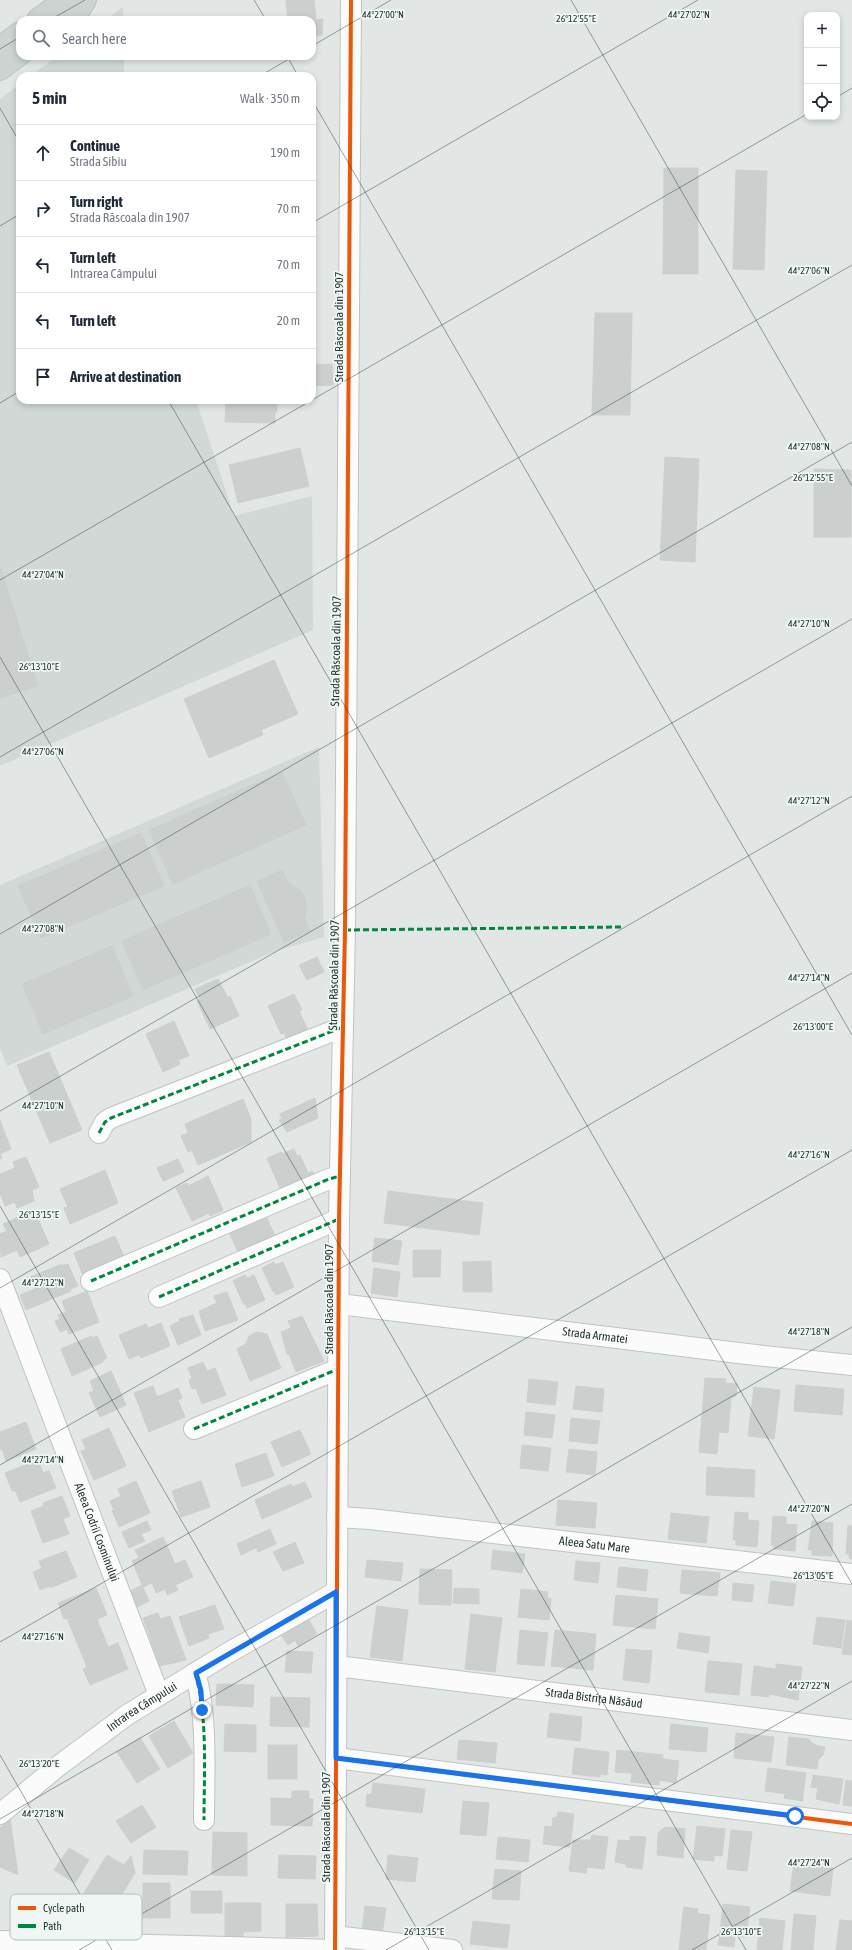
<!DOCTYPE html>
<html lang="en">
<head>
<meta charset="utf-8">
<style>
  body { margin:0; font-family:"Asap Condensed",sans-serif; background:#f6f6f7; color:#1f2937 }
  .controls { position:absolute; right:12px; top:12px; display:grid; overflow:hidden; border-radius:8px; box-shadow:0 2px 6px #0003 }
  .controls button { width:36px; height:36px; display:grid; place-items:center; padding:0; border:0; border-bottom:1px solid #e0e1e3; background:#fff; color:#1f2937; font:20px sans-serif }
  .stop { position:absolute; width:12px; height:12px; margin:-9px; border:3px solid #1a73e8; border-radius:50%; background:#fff }
  .stop.end { background:#1a73e8; border-color:#fff; box-shadow:0 1px 4px #0008 }
  .list { margin:0; padding:0; list-style:none }
  h2 { display:flex; justify-content:space-between; align-items:center; height:52px; margin:0; padding:0 16px; font-size:17px }
  h2 small { font-size:13px; font-weight:400; color:#747a83 }
  .list li { display:grid; grid-template-columns:26px 1fr auto; gap:12px; align-items:center; box-sizing:border-box; height:56px; padding:0 16px; border-top:1px solid #e0e1e3 }
  .list b { display:block; font-size:15px; white-space:nowrap }
  .list p { margin:0; font-size:13px; white-space:nowrap; color:#747a83 }
  .list em { font-size:13px; font-style:normal; color:#747a83 }
  .icon { flex:none; width:22px; height:22px; fill:none; stroke:currentColor; stroke-width:2; stroke-linecap:round; stroke-linejoin:round }
  .map { position:relative; flex:none; width:852px; height:1950px; overflow:hidden }
  .search { position:absolute; background:#fff; box-shadow:0 2px 6px #0003; left:16px; top:16px; width:300px; height:44px; display:flex; align-items:center; gap:10px; box-sizing:border-box; padding:0 14px; border-radius:12px; color:#747a83; font-size:15px }
  .panel { position:absolute; background:#fff; box-shadow:0 2px 6px #0003; left:16px; top:72px; width:300px; height:332px; border-radius:12px }
  .map>svg:first-child { display:block }
</style>
</head>
<body>
<div class="map">
<svg width="852" height="1950" viewBox="0 0 852 1950">
  <rect width="100%" height="100%" fill="#e2e7e5"/>
  <g fill="#d1d8d5">
    <polygon points="123,7 123,20 105,20"/>
    <polygon points="57,56 124,56 124,76 31,76"/>
    <polygon points="20,84 20,400 196,400 234,516 312,496 313,630 0,766 0,99"/>
    <polygon points="319,747 324,937 273,952 7,1066 0,1048 0,885"/>
  </g>
  <g fill="#cbd0ce" stroke="#cbd0ce">
    <polygon points="286,0 314,0 316,18 288,20"/>
    <polygon points="323,19 322,35 312,36 312,20"/>
    <polygon points="664,168 698,168 698,274 663,274"/>
    <polygon points="736,170 767,171 764,270 733,269"/>
    <polygon points="595,313 632,313 630,415 592,415"/>
    <polygon points="332,364 333,385 312,386 312,365"/>
    <polygon points="226,400 277,400 277,412 275,412 275,423 225,422"/>
    <polygon points="300,448 309,486 238,503 229,465"/>
    <polygon points="665,457 699,459 695,562 660,560"/>
    <polygon points="814,469 851,470 851,537 814,537"/>
    <polygon points="0,566 38,686 0,698"/>
    <polygon points="274,660 298,714 261,730 263,735 209,758 184,699"/>
    <polygon points="282,772 306,825 173,884 149,830"/>
    <polygon points="141,833 164,886 41,938 18,886"/>
    <polygon points="282,870 288,883 300,890 305,899 307,909 304,918 310,931 284,942 257,881"/>
    <polygon points="250,885 271,934 143,990 122,941"/>
    <polygon points="112,946 133,996 43,1034 22,984"/>
    <polygon points="317,957 324,972 307,980 299,965"/>
    <polygon points="218,979 228,998 230,996 239,1016 210,1029 197,1001 200,999 195,989"/>
    <polygon points="294,994 302,1010 299,1011 308,1030 288,1040 284,1033 281,1034 268,1006"/>
    <polygon points="174,1021 189,1056 178,1060 180,1064 163,1072 146,1034"/>
    <polygon points="49,1052 82,1130 50,1143 17,1065"/>
    <polygon points="315,1098 318,1118 287,1132 279,1120 282,1119 280,1114"/>
    <polygon points="243,1099 251,1119 251,1142 198,1165 192,1150 188,1152 181,1136 188,1133 185,1124"/>
    <polygon points="0,1120 11,1149 0,1154 2,1158 0,1159"/>
    <polygon points="294,1149 297,1156 300,1155 308,1173 312,1171 317,1182 282,1193 267,1158 281,1152 282,1154"/>
    <polygon points="26,1157 39,1187 32,1190 34,1201 17,1208 15,1202 5,1206 0,1193 0,1174 15,1168 13,1162"/>
    <polygon points="178,1159 184,1172 163,1181 157,1168"/>
    <polygon points="105,1170 118,1203 70,1224 64,1208 68,1207 60,1189"/>
    <polygon points="208,1176 223,1210 210,1216 209,1213 192,1221 176,1188 187,1183 188,1186"/>
    <polygon points="388,1191 483,1203 479,1235 384,1223"/>
    <polygon points="34,1210 49,1244 20,1257 17,1250 1,1257 0,1234 7,1231 3,1224"/>
    <polygon points="265,1214 276,1238 239,1254 228,1230"/>
    <polygon points="115,1236 125,1259 83,1275 74,1253"/>
    <polygon points="375,1238 402,1241 398,1265 372,1261"/>
    <polygon points="413,1250 441,1250 440,1277 413,1277"/>
    <polygon points="491,1261 492,1292 463,1292 463,1262"/>
    <polygon points="274,1262 275,1265 283,1262 294,1287 276,1295 274,1291 273,1292 262,1268"/>
    <polygon points="62,1264 62,1266 68,1264 78,1286 70,1289 71,1291 26,1310 20,1295 35,1289 30,1277"/>
    <polygon points="374,1268 400,1272 397,1297 371,1293"/>
    <polygon points="245,1275 247,1278 254,1275 265,1300 247,1308 246,1304 244,1305 233,1281"/>
    <polygon points="87,1291 99,1322 69,1334 67,1329 60,1332 55,1321 60,1319 58,1315 66,1312 62,1301"/>
    <polygon points="227,1292 238,1320 205,1331 199,1311 217,1303 214,1296"/>
    <polygon points="193,1315 201,1335 178,1345 170,1326 180,1321 179,1319"/>
    <polygon points="302,1316 324,1361 296,1372 289,1354 287,1354 281,1332 291,1328 288,1321"/>
    <polygon points="161,1323 170,1346 141,1358 139,1355 129,1359 119,1335 146,1324 148,1328"/>
    <polygon points="256,1332 267,1334 281,1368 250,1381 237,1349 246,1344 249,1336"/>
    <polygon points="91,1336 92,1338 97,1336 107,1358 103,1360 103,1362 72,1376 61,1349"/>
    <polygon points="203,1362 207,1371 215,1368 226,1395 202,1404 196,1388 192,1389 189,1380 192,1378 188,1368"/>
    <polygon points="111,1371 126,1405 100,1417 89,1393 94,1391 90,1381"/>
    <polygon points="705,1378 726,1379 725,1383 737,1384 736,1396 731,1398 728,1433 719,1432 717,1454 699,1452"/>
    <polygon points="529,1379 558,1382 555,1405 527,1402"/>
    <polygon points="796,1385 844,1389 842,1415 794,1411"/>
    <polygon points="153,1386 157,1397 178,1388 182,1398 178,1400 185,1417 149,1432 134,1393"/>
    <polygon points="576,1386 604,1389 602,1412 573,1409"/>
    <polygon points="754,1387 780,1390 774,1439 748,1436"/>
    <polygon points="526,1412 555,1415 552,1438 524,1435"/>
    <polygon points="571,1418 600,1421 597,1444 569,1441"/>
    <polygon points="26,1422 36,1449 6,1461 2,1449 0,1450 0,1432"/>
    <polygon points="109,1428 126,1466 94,1480 81,1451 86,1449 82,1440"/>
    <polygon points="300,1430 311,1454 282,1467 271,1442"/>
    <polygon points="522,1445 551,1448 548,1471 520,1468"/>
    <polygon points="569,1449 597,1452 595,1475 566,1472"/>
    <polygon points="266,1453 274,1476 242,1487 235,1464"/>
    <polygon points="38,1460 43,1473 49,1471 56,1488 20,1502 15,1490 12,1491 5,1473"/>
    <polygon points="707,1467 755,1470 754,1497 706,1495"/>
    <polygon points="136,1481 150,1513 119,1527 112,1511 114,1510 110,1501 121,1496 118,1489"/>
    <polygon points="201,1481 210,1507 181,1517 172,1491"/>
    <polygon points="305,1482 312,1497 262,1519 255,1500 291,1484 292,1487"/>
    <polygon points="62,1496 70,1516 63,1519 69,1534 43,1543 31,1511 44,1506 43,1503"/>
    <polygon points="558,1500 597,1503 595,1528 556,1525"/>
    <polygon points="735,1512 748,1513 748,1520 759,1521 757,1547 736,1545 736,1540 733,1540"/>
    <polygon points="671,1513 709,1517 706,1543 668,1539"/>
    <polygon points="773,1516 786,1517 786,1524 797,1525 795,1551 774,1549 774,1545 771,1545"/>
    <polygon points="147,1521 151,1530 141,1534 145,1541 129,1548 122,1532"/>
    <polygon points="812,1521 833,1523 832,1556 812,1555 812,1550 808,1550"/>
    <polygon points="848,1525 852,1526 852,1559 849,1559 849,1554 846,1554"/>
    <polygon points="270,1529 276,1544 258,1552 256,1548 241,1555 237,1544"/>
    <polygon points="163,1537 175,1564 185,1560 193,1577 175,1585 178,1590 167,1595 165,1589 156,1593 152,1583 143,1587 132,1561 139,1558 135,1550"/>
    <polygon points="295,1542 304,1563 283,1571 273,1552"/>
    <polygon points="493,1550 525,1554 522,1573 491,1569"/>
    <polygon points="66,1551 77,1577 50,1588 50,1586 40,1590 33,1572 42,1568 39,1561"/>
    <polygon points="367,1560 403,1563 401,1581 365,1577"/>
    <polygon points="576,1561 600,1563 598,1583 574,1580"/>
    <polygon points="619,1567 648,1570 646,1591 617,1587"/>
    <polygon points="420,1569 452,1570 451,1605 419,1604"/>
    <polygon points="682,1570 720,1573 717,1596 680,1593"/>
    <polygon points="771,1581 796,1584 793,1606 768,1603"/>
    <polygon points="733,1583 754,1585 752,1602 732,1600"/>
    <polygon points="142,1585 149,1601 135,1608 128,1592"/>
    <polygon points="96,1588 107,1615 97,1619 108,1647 118,1643 128,1669 90,1685 83,1669 87,1667 67,1618 64,1619 58,1603"/>
    <polygon points="454,1588 479,1589 479,1604 453,1603"/>
    <polygon points="521,1589 548,1592 547,1598 551,1598 549,1620 518,1617"/>
    <polygon points="616,1595 658,1599 655,1629 613,1625"/>
    <polygon points="215,1605 224,1629 208,1634 209,1638 189,1646 179,1617"/>
    <polygon points="377,1606 408,1610 402,1661 370,1657"/>
    <polygon points="158,1613 160,1619 170,1616 186,1660 160,1666 143,1618"/>
    <polygon points="471,1614 502,1618 495,1672 465,1669"/>
    <polygon points="817,1617 845,1620 841,1648 813,1644"/>
    <polygon points="308,1618 317,1634 298,1646 295,1640 288,1645 281,1635"/>
    <polygon points="847,1620 852,1621 852,1655 842,1654"/>
    <polygon points="520,1630 548,1633 544,1666 517,1664"/>
    <polygon points="555,1630 596,1634 593,1670 551,1666"/>
    <polygon points="679,1633 710,1637 708,1653 677,1648"/>
    <polygon points="626,1649 652,1651 649,1683 623,1680"/>
    <polygon points="287,1651 313,1652 311,1673 285,1672"/>
    <polygon points="708,1661 742,1664 739,1695 705,1692"/>
    <polygon points="776,1664 802,1667 798,1700 769,1694 769,1697 751,1695 754,1666 776,1669"/>
    <polygon points="217,1684 254,1685 253,1707 216,1705"/>
    <polygon points="271,1697 310,1698 309,1727 270,1726"/>
    <polygon points="550,1713 582,1717 580,1741 547,1737"/>
    <polygon points="174,1721 193,1753 168,1768 149,1736"/>
    <polygon points="225,1724 256,1725 256,1752 224,1751"/>
    <polygon points="671,1724 708,1728 706,1752 669,1749"/>
    <polygon points="736,1733 774,1737 771,1762 734,1758"/>
    <polygon points="789,1737 808,1739 815,1745 825,1747 823,1755 818,1760 817,1769 786,1765"/>
    <polygon points="140,1738 160,1769 137,1783 117,1752"/>
    <polygon points="459,1740 497,1743 495,1763 457,1759"/>
    <rect x="268" y="1745" width="29" height="34"/>
    <polygon points="575,1748 609,1752 607,1775 600,1774 600,1777 572,1774"/>
    <polygon points="617,1750 663,1755 663,1759 679,1761 676,1783 659,1780 659,1785 631,1782 632,1773 615,1772"/>
    <polygon points="768,1768 806,1773 803,1796 765,1791"/>
    <polygon points="813,1775 843,1779 839,1804 816,1799 818,1788 811,1787"/>
    <polygon points="846,1780 852,1781 852,1806 843,1805"/>
    <polygon points="373,1783 425,1789 422,1813 370,1807"/>
    <rect x="292" y="1791" width="17" height="7"/>
    <polygon points="367,1794 372,1795 370,1807 366,1806"/>
    <polygon points="785,1794 803,1796 803,1801 784,1798"/>
    <polygon points="271,1798 313,1799 312,1826 271,1825"/>
    <polygon points="463,1801 489,1803 486,1836 460,1834"/>
    <polygon points="142,1805 156,1827 131,1843 116,1821"/>
    <polygon points="558,1812 574,1814 570,1847 543,1844 545,1826 552,1827 553,1817 557,1817"/>
    <polygon points="10,1818 18,1875 0,1867 0,1828"/>
    <polygon points="697,1826 725,1829 722,1856 714,1855 714,1861 693,1859"/>
    <polygon points="665,1827 685,1829 683,1858 657,1855 658,1833"/>
    <polygon points="731,1830 752,1832 747,1871 727,1869"/>
    <polygon points="213,1832 247,1833 247,1876 212,1875"/>
    <polygon points="592,1835 608,1837 604,1869 587,1867 586,1873 569,1871 573,1840 591,1840"/>
    <polygon points="630,1836 646,1837 642,1869 626,1867 626,1864 615,1862 618,1840 630,1841"/>
    <polygon points="498,1837 530,1840 528,1862 496,1859"/>
    <polygon points="69,1848 89,1860 75,1883 54,1870"/>
    <polygon points="144,1850 188,1851 187,1875 143,1874"/>
    <polygon points="107,1855 124,1865 131,1856 135,1873 107,1918 92,1909 96,1901 84,1893"/>
    <polygon points="279,1855 316,1856 315,1879 278,1878"/>
    <polygon points="388,1855 418,1858 415,1882 386,1879"/>
    <polygon points="794,1864 833,1868 830,1896 790,1891"/>
    <polygon points="495,1869 521,1871 519,1900 492,1899"/>
    <rect x="143" y="1883" width="27" height="35"/>
    <rect x="191" y="1891" width="31" height="22"/>
    <polygon points="225,1903 261,1903 261,1931 243,1932 243,1940 225,1940"/>
    <polygon points="286,1904 317,1904 318,1936 286,1937"/>
    <polygon points="723,1904 750,1907 746,1937 720,1934"/>
    <polygon points="365,1906 386,1908 382,1934 362,1931"/>
    <polygon points="684,1907 698,1909 697,1914 683,1912"/>
    <polygon points="683,1912 710,1915 706,1950 679,1950"/>
    <polygon points="794,1914 816,1916 813,1950 791,1950"/>
    <polygon points="760,1918 785,1921 782,1950 757,1950"/>
    <polygon points="840,1920 852,1921 852,1950 836,1950"/>
    <polygon points="473,1921 510,1925 507,1948 470,1944"/>
    <polygon points="720,1934 735,1936 734,1947 718,1945"/>
  </g>
  <g fill="none" stroke-linecap="round" stroke-linejoin="round">
    <g stroke="#bfc4c2" stroke-width="22">
      <g id="minor">
        <polyline points="99,1133 105,1122 111,1118 343,1027"/>
        <path id="s1" d="M0 1279 159 1695"/>
        <polyline points="91,1281 329,1179 340,1176"/>
        <polyline points="159,1297 339,1219"/>
        <path id="s2" d="M339 1304 755 1355 852 1365"/>
        <polyline points="194,1429 338,1369"/>
        <path id="s3" d="M337 1517 370 1519 852 1574"/>
        <path id="s4" d="M337 1666 852 1730"/>
        <path d="M195 1673C208 1715 204 1774 204 1820"/>
        <polyline points="336,1758 852,1824"/>
        <path id="s5" d="M0 1814 57 1767 127 1715 228 1653 336 1592"/>
        <polyline points="335,1936 452,1950"/>
        <polyline points="0,1941 335,1950"/>
        <polyline points="335,1950 339,1219 345,930 351,0"/>
      </g>
    </g>
    <g stroke="#bcc3c1" stroke-width="24">
      <g id="major">
        <polyline points="38,20 65,0"/>
        <polyline points="66,20 79,10 85,0"/>
        <polyline points="0,48 20,33"/>
        <polyline points="0,69 20,54"/>
      </g>
    </g>
    <use href="#minor" stroke="#fbfbfb" stroke-width="20"/>
    <use href="#major" stroke="#cdd3d1" stroke-width="22"/>
    <g stroke="#00873e" stroke-width="3" stroke-dasharray="6 3" stroke-linecap="butt">
      <polyline points="345,930 622,927"/>
      <polyline points="99,1133 105,1122 111,1118 343,1027"/>
      <polyline points="91,1281 329,1179 340,1176"/>
      <polyline points="159,1297 339,1219"/>
      <polyline points="194,1429 338,1369"/>
      <path d="M195 1673C208 1715 204 1774 204 1820"/>
    </g>
    <g stroke="#f0f6f3" stroke-width="6">
      <g id="cycleway">
        <polyline points="336,1758 852,1824"/>
        <polyline points="335,1950 339,1219 345,930 351,0"/>
      </g>
    </g>
    <use href="#cycleway" stroke="#e8590c" stroke-width="4"/>
  </g>
  <g fill="none" stroke-linecap="round" stroke-linejoin="round">
    <polyline stroke="#1a73e8" stroke-width="5" points="202,1710 201,1691 196,1673 336,1592 336,1758 795,1816"/>
  </g>
  <path fill="none" stroke="#233731" stroke-width="1" stroke-opacity="0.45" d="M254 0 266 20M571 0 852 486M50 20 85 0M312 46 391 0M0 49 20 37M287 56 298 76M260 76 294 56M837 97 852 88M312 100 852 1035M0 108 20 143M312 223 698 0M0 226 20 214M168 400 852 1584M312 400 807 114M0 403 20 391M0 580 312 400M0 657 746 1950M0 757 852 265M0 934 852 442M0 1111 852 619M0 1206 429 1950M0 1288 852 796M0 1465 852 973M0 1642 852 1150M0 1755 112 1950M0 1819 852 1327M79 1950 852 1504M386 1950 852 1681M692 1950 852 1858"/>
  <g text-anchor="middle" dominant-baseline="central" stroke-width="3.5" stroke-linejoin="round" paint-order="stroke">
    <g font-size="12" fill="#233731" stroke="#f0f6f3">
      <text transform="translate(339 327) rotate(-90)">Strada Răscoala din 1907</text>
      <text transform="translate(336 651) rotate(-89)">Strada Răscoala din 1907</text>
      <text transform="translate(334 975) rotate(-89)">Strada Răscoala din 1907</text>
      <text transform="translate(329 1299) rotate(-90)">Strada Răscoala din 1907</text>
      <text stroke="none"><textPath href="#s2" startOffset="258">Strada Armatei</textPath></text>
      <text stroke="none"><textPath href="#s1" startOffset="271">Aleea Codrii Cosminului</textPath></text>
      <text stroke="none"><textPath href="#s3" startOffset="259">Aleea Satu Mare</textPath></text>
      <text stroke="none"><textPath href="#s4" startOffset="259">Strada Bistrița Năsăud</textPath></text>
      <text stroke="none"><textPath href="#s5" startOffset="178">Intrarea Câmpului</textPath></text>
      <text transform="translate(326 1827) rotate(-90)">Strada Răscoala din 1907</text>
    </g>
  </g>
  <rect x="10" y="1894" width="132" height="46" rx="6" fill="#f0f6f3" stroke="#b2bdb9" stroke-width="1"/>
  <rect x="18" y="1906" width="18" height="4" fill="#e8590c"/>
  <rect x="18" y="1924" width="18" height="4" fill="#00873e"/>
  <g font-size="11" fill="#233731">
    <text x="43" y="1912">Cycle path</text>
    <text x="43" y="1930">Path</text>
  </g>
  <g font-size="10" text-anchor="middle" fill="#233731" stroke="#f0f6f3" stroke-width="3.5" stroke-linejoin="round" paint-order="stroke">
    <text x="383" y="18">44°27'00"N</text>
    <text x="689" y="18">44°27'02"N</text>
    <text x="576" y="22">26°12'55"E</text>
    <text x="809" y="274">44°27'06"N</text>
    <text x="809" y="450">44°27'08"N</text>
    <text x="813" y="481">26°12'55"E</text>
    <text x="43" y="578">44°27'04"N</text>
    <text x="809" y="627">44°27'10"N</text>
    <text x="39" y="670">26°13'10"E</text>
    <text x="43" y="755">44°27'06"N</text>
    <text x="809" y="804">44°27'12"N</text>
    <text x="43" y="932">44°27'08"N</text>
    <text x="809" y="981">44°27'14"N</text>
    <text x="813" y="1030">26°13'00"E</text>
    <text x="43" y="1109">44°27'10"N</text>
    <text x="809" y="1158">44°27'16"N</text>
    <text x="39" y="1218">26°13'15"E</text>
    <text x="43" y="1286">44°27'12"N</text>
    <text x="809" y="1335">44°27'18"N</text>
    <text x="43" y="1463">44°27'14"N</text>
    <text x="809" y="1512">44°27'20"N</text>
    <text x="813" y="1579">26°13'05"E</text>
    <text x="43" y="1640">44°27'16"N</text>
    <text x="809" y="1689">44°27'22"N</text>
    <text x="39" y="1767">26°13'20"E</text>
    <text x="43" y="1817">44°27'18"N</text>
    <text x="809" y="1866">44°27'24"N</text>
    <text x="424" y="1935">26°13'15"E</text>
    <text x="741" y="1935">26°13'10"E</text>
  </g>
</svg>
<div class="controls">
<button>+</button>
<button>−</button>
<button><svg class="icon" aria-label="locate" viewBox="0 0 24 24"><circle cx="12" cy="12" r="6"/><path d="M12 2v4M12 18v4M2 12h4M18 12h4"/></svg></button>
</div>
<div class="stop" style="left:795px;top:1816px"></div>
<div class="stop end" style="left:202px;top:1710px"></div>
<div class="search"><svg class="icon" aria-label="search" viewBox="0 0 24 24"><circle cx="10" cy="10" r="6"/><path d="M15 15l6 6"/></svg>Search here</div>
<section class="panel">
<h2>5 min<small>Walk · 350 m</small></h2>
<ul class="list">
<li><svg class="icon" aria-label="ahead" viewBox="0 0 24 24"><path d="M12 20V5M6 11l6-6 6 6"/></svg><div><b>Continue</b><p>Strada Sibiu</p></div><em>190 m</em></li>
<li><svg class="icon" aria-label="right" viewBox="0 0 24 24"><path d="M7 20v-9h11M14 6l5 5-5 5"/></svg><div><b>Turn right</b><p>Strada Răscoala din 1907</p></div><em>70 m</em></li>
<li><svg class="icon" aria-label="left" viewBox="0 0 24 24"><path d="M17 20v-9H6M10 6l-5 5 5 5"/></svg><div><b>Turn left</b><p>Intrarea Câmpului</p></div><em>70 m</em></li>
<li><svg class="icon" aria-label="left" viewBox="0 0 24 24"><path d="M17 20v-9H6M10 6l-5 5 5 5"/></svg><div><b>Turn left</b></div><em>20 m</em></li>
<li><svg class="icon" aria-label="arrive" viewBox="0 0 24 24"><path d="M6 21V4h12l-3 4 3 4H6"/></svg><div><b>Arrive at destination</b></div></li>
</ul>
</section>
</div>
</body>
</html>
